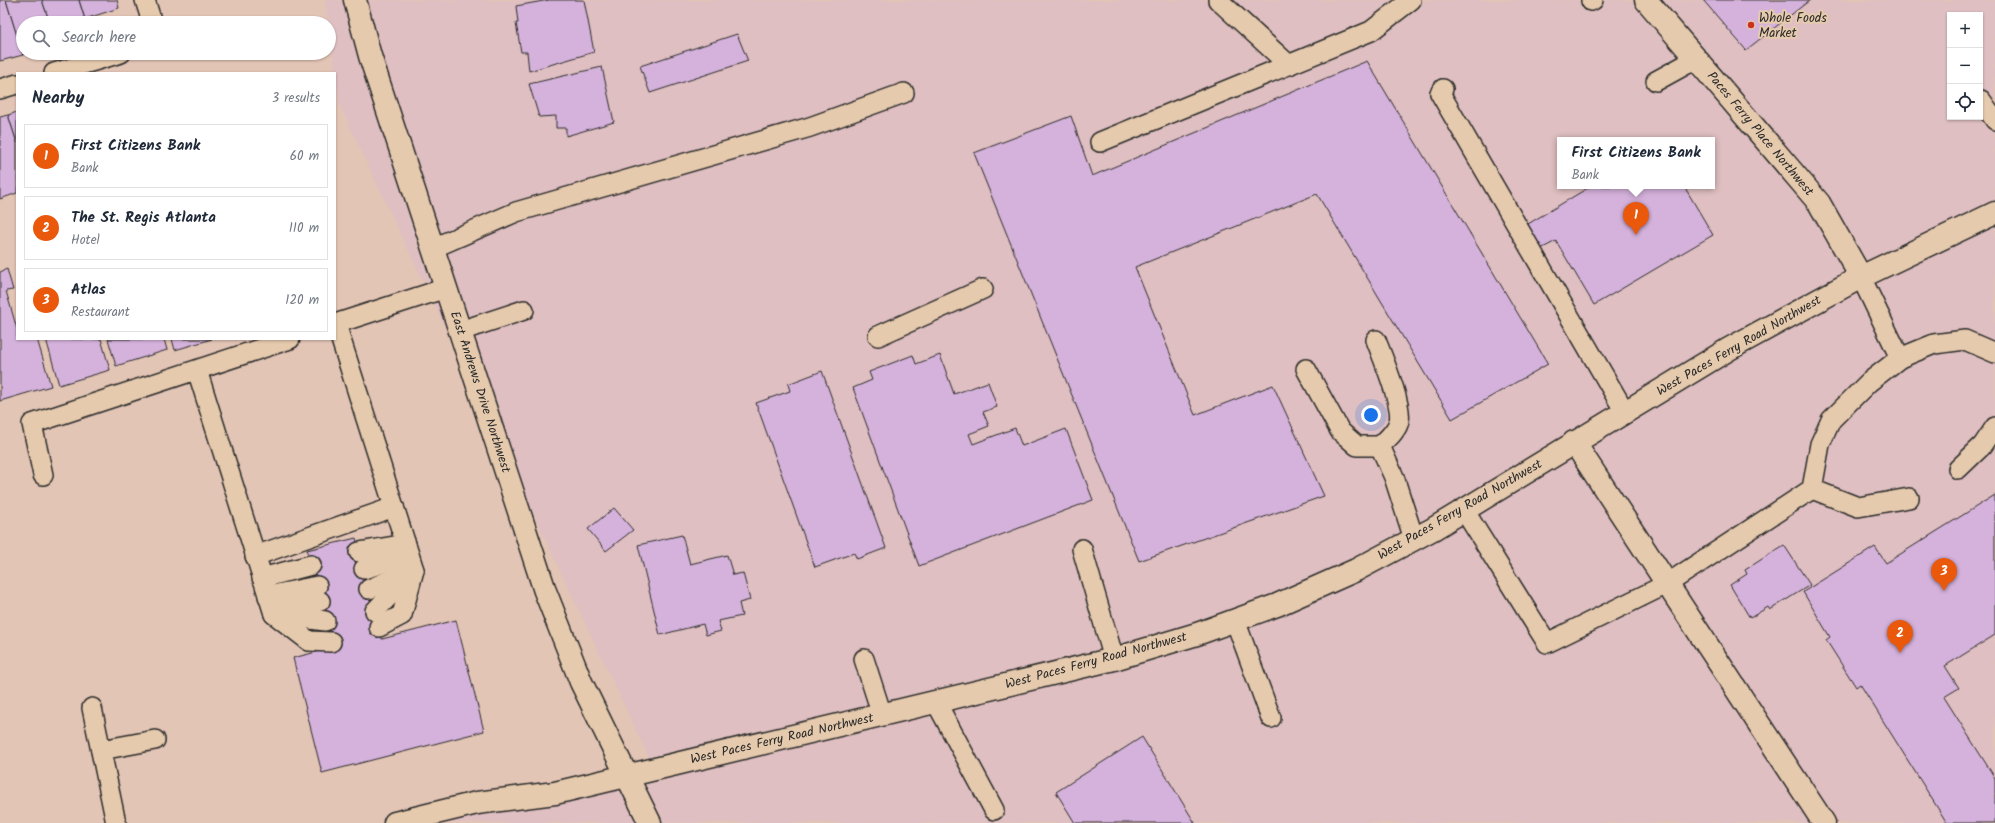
<!DOCTYPE html>
<html lang="en">
<head>
<meta charset="utf-8">
<style>
  body { margin:0; font-family:Kalam,sans-serif; background:#f6f6f7; color:#1f2937 }
  .controls { position:absolute; right:12px; top:12px; display:grid; overflow:hidden; border-radius:0px; box-shadow:0 1px 3px #0004 }
  .controls button { width:36px; height:36px; display:grid; place-items:center; padding:0; border:0; border-bottom:1px solid #e0e1e3; background:#fff; color:#1f2937; font:20px sans-serif }
  .you { position:absolute; left:1371px; top:415px; width:14px; height:14px; margin:-10px; border:3px solid #fff; border-radius:50%; background:#1a73e8; box-shadow:0 0 0 6px #1a73e833 }
  .badge { display:grid; place-items:center; width:26px; height:26px; border-radius:50%; background:#ea580c; color:#fff; font-size:13px; font-weight:700 }
  .pin { position:absolute; translate:-50% -33px; filter:drop-shadow(0 1px 2px #0008) }
  .pin::after { content:''; position:absolute; top:21px; width:14px; height:12px; background:inherit; clip-path:polygon(0 0,100% 0,50% 100%) }
  .popup { position:absolute; left:1557px; top:137px; width:158px; height:52px; box-sizing:border-box; display:grid; place-content:center; border-radius:0px; background:#fff; filter:drop-shadow(0 1px 3px #0005); font-size:13px; white-space:nowrap; color:#747a83 }
  .popup b { font-size:15px; color:#1f2937 }
  .popup::after { content:''; position:absolute; left:50%; top:100%; margin-left:-8px; border:8px solid transparent; border-top-color:#fff }
  .list { margin:0; padding:0; list-style:none }
  h2 { display:flex; justify-content:space-between; align-items:center; height:52px; margin:0; padding:0 16px; font-size:17px }
  h2 small { font-size:13px; font-weight:400; color:#747a83 }
  .list li { display:grid; grid-template-columns:26px 1fr auto; gap:12px; align-items:center; box-sizing:border-box; height:64px; margin:0 8px 8px; padding:0 8px; border:1px solid #e0e1e3; border-radius:0px }
  .list b { display:block; font-size:15px; white-space:nowrap }
  .list p { margin:0; font-size:13px; white-space:nowrap; color:#747a83 }
  .list em { font-size:13px; font-style:normal; color:#747a83 }
  .icon { flex:none; width:22px; height:22px; fill:none; stroke:currentColor; stroke-width:2; stroke-linecap:round; stroke-linejoin:round }
  .map { position:relative; flex:none; width:1995px; height:823px; overflow:hidden }
  .search { position:absolute; background:#fff; box-shadow:0 1px 3px #0004; left:16px; top:16px; width:320px; height:44px; display:flex; align-items:center; gap:10px; box-sizing:border-box; padding:0 14px; border-radius:22px; color:#747a83; font-size:15px }
  .panel { position:absolute; background:#fff; box-shadow:0 1px 3px #0004; left:16px; top:72px; width:320px; height:268px; border-radius:0px }
  .map>svg:first-child { display:block }
</style>
</head>
<body>
<div class="map">
<svg width="1995" height="823" viewBox="0 0 1995 823">
  <rect width="100%" height="100%" fill="#e3c5b6"/>
  <filter id="ink" filterUnits="userSpaceOnUse"><feTurbulence type="fractalNoise" baseFrequency=".025" numOctaves="2"/><feDisplacementMap in="SourceGraphic" scale="8" xChannelSelector="R" yChannelSelector="G"/><feConvolveMatrix kernelMatrix="1 2 1 2 8 2 1 2 1" color-interpolation-filters="sRGB"/></filter>
  <g filter="url(#ink)">
    <path fill="#dfbfc1" fill-rule="evenodd" d="M325 0H1995V823H415L651 762 340 106ZM1950 15H1980V117H1950ZM1560 140H1712V186H1560Z"/>
    <g fill="#d5b2dc" stroke="#2b2b2b">
      <polygon points="0,0 6,0 23,55 0,61"/>
      <polygon points="6,0 42,0 50,23 23,23 23,53 27,53 23,55"/>
      <polygon points="42,0 79,0 86,23 50,23"/>
      <polygon points="79,0 117,0 119,8 85,19"/>
      <polygon points="549,0 584,0 594,52 529,71 527,52 521,52 516,23 518,23 516,6"/>
      <polygon points="1703,0 1810,0 1746,50"/>
      <polygon points="737,34 748,61 650,93 640,66"/>
      <polygon points="1367,61 1548,364 1452,419 1317,194 1135,267 1195,415 1273,385 1324,496 1139,561 974,153 1071,116 1092,176"/>
      <polygon points="602,67 614,122 566,136 566,128 556,128 556,116 539,117 529,84"/>
      <polygon points="17,112 17,143 8,115"/>
      <polygon points="8,115 17,143 17,193 0,199 0,117"/>
      <polygon points="1591,186 1684,186 1713,235 1594,305 1556,241 1537,251 1523,227"/>
      <polygon points="7,269 13,290 6,291 17,329 17,339 37,339 51,386 0,401 0,272"/>
      <polygon points="46,339 101,339 110,370 59,385"/>
      <polygon points="108,339 164,339 167,350 116,366"/>
      <polygon points="172,339 212,339 175,350"/>
      <polygon points="913,355 916,364 940,355 954,394 988,382 997,407 983,412 989,426 969,434 973,444 1015,428 1022,446 1066,429 1093,500 919,566 853,388 872,380 869,372"/>
      <polygon points="822,371 886,548 857,559 854,553 815,567 756,403 790,391 788,384"/>
      <polygon points="1995,495 1995,635 1945,666 1959,688 1944,697 1995,778 1995,823 1947,823 1860,684 1856,687 1826,640 1830,637 1803,592 1875,547 1886,563"/>
      <polygon points="614,508 633,530 606,551 588,529"/>
      <polygon points="682,535 690,564 727,555 733,575 743,573 750,600 739,603 742,616 718,621 721,631 706,635 703,624 660,635 638,545"/>
      <polygon points="356,538 382,639 456,620 484,731 322,773 293,658 332,648 307,550"/>
      <polygon points="1784,545 1810,585 1770,610 1768,607 1750,618 1730,585 1747,574 1745,570"/>
      <polygon points="1142,737 1195,823 1075,823 1056,792"/>
    </g>
    <g fill="none" stroke-linecap="round" stroke-linejoin="round">
      <g stroke="#2b2b2b" stroke-width="22">
        <g id="lane">
          <polyline points="145,0 150,16 149,23"/>
          <polyline points="1218,0 1289,65"/>
          <polyline points="1591,1 1593,0"/>
          <polyline points="54,73 121,53"/>
          <polyline points="1656,81 1696,59"/>
          <polyline points="0,89 17,84"/>
          <polyline points="1443,89 1440,93 1625,412"/>
          <polyline points="1981,100 1995,120"/>
          <polyline points="1100,142 1371,31 1411,0"/>
          <polyline points="433,248 516,212 810,127 904,93"/>
          <polyline points="1861,277 1900,358"/>
          <polyline points="335,324 446,288"/>
          <polyline points="336,324 414,570 369,589"/>
          <polyline points="460,331 524,310"/>
          <polyline points="878,336 983,289"/>
          <path d="M1376 340C1382 356 1403 406 1399 421 1397 431 1387 439 1380 446L1394 477 1414 539"/>
          <polyline points="1306,369 1340,431 1357,446 1380,446"/>
          <polyline points="197,370 274,614 320,601"/>
          <polyline points="1958,469 1983,445 1995,427"/>
          <polyline points="43,475 32,424 290,339"/>
          <polyline points="1812,489 1858,507 1909,498"/>
          <polyline points="1464,510 1547,643 1667,584 1812,489 1820,444 1831,420 1869,382 1900,358 1934,344 1965,340 1995,353"/>
          <polyline points="1082,549 1114,659"/>
          <polyline points="359,552 406,544"/>
          <polyline points="255,556 394,507"/>
          <polyline points="364,569 409,555"/>
          <polyline points="262,578 311,565"/>
          <polyline points="268,596 317,586"/>
          <polyline points="375,611 409,575"/>
          <polyline points="274,614 309,641 331,642"/>
          <polyline points="283,615 325,621"/>
          <polyline points="1235,620 1271,718"/>
          <polyline points="379,627 402,615 414,570"/>
          <polyline points="864,659 882,715"/>
          <polyline points="936,702 994,810"/>
          <polyline points="92,708 116,823"/>
          <polyline points="101,750 155,740"/>
        </g>
      </g>
      <g stroke="#2b2b2b" stroke-width="25">
        <g id="street">
          <polyline points="355,0 370,56 545,591 581,682 650,823"/>
          <polyline points="1646,0 1819,203 1861,277"/>
          <polyline points="1574,442 1824,823"/>
        </g>
      </g>
      <g stroke="#2b2b2b" stroke-width="25">
        <polyline id="secondary" points="395,823 477,803 555,793 1114,659 1197,634 1277,605 1356,570 1433,529 1729,349 1861,277 1995,213"/>
      </g>
      <use href="#lane" stroke="#e6caad" stroke-width="19"/>
      <use href="#street" stroke="#e6caad" stroke-width="22"/>
      <use href="#secondary" stroke="#e6caad" stroke-width="22"/>
    </g>
  </g>
  <circle fill="#c8321e" stroke="#e6caad" stroke-width="1.5" cx="1751" cy="25" r="4"/>
  <g text-anchor="middle" dominant-baseline="central" stroke-width="4" stroke-linejoin="round" paint-order="stroke">
    <g font-size="13" fill="#2b2b2b" stroke="#e6caad" text-anchor="start">
      <text x="1759" y="18">Whole Foods<tspan x="1759" dy="15">Market</tspan></text>
    </g>
    <g font-size="13" fill="#2b2b2b" stroke="#e6caad">
      <text transform="translate(1760 134) rotate(50)">Paces Ferry Place Northwest</text>
      <text transform="translate(1739 346) rotate(-30)">West Paces Ferry Road Northwest</text>
      <text transform="translate(480 392) rotate(72)">East Andrews Drive Northwest</text>
      <text transform="translate(1460 510) rotate(-30)">West Paces Ferry Road Northwest</text>
      <text transform="translate(1096 661) rotate(-15)">West Paces Ferry Road Northwest</text>
      <text transform="translate(782 739) rotate(-13)">West Paces Ferry Road Northwest</text>
    </g>
  </g>
</svg>
<div class="controls">
<button>+</button>
<button>−</button>
<button><svg class="icon" aria-label="locate" viewBox="0 0 24 24"><circle cx="12" cy="12" r="6"/><path d="M12 2v4M12 18v4M2 12h4M18 12h4"/></svg></button>
</div>
<div class="you"></div>
<div class="pin badge" style="left:1636px;top:235px">1</div>
<div class="popup"><b>First Citizens Bank</b>Bank</div>
<div class="pin badge" style="left:1900px;top:653px">2</div>
<div class="pin badge" style="left:1944px;top:591px">3</div>
<div class="search"><svg class="icon" aria-label="search" viewBox="0 0 24 24"><circle cx="10" cy="10" r="6"/><path d="M15 15l6 6"/></svg>Search here</div>
<section class="panel">
<h2>Nearby<small>3 results</small></h2>
<ul class="list">
<li><span class="badge">1</span><div><b>First Citizens Bank</b><p>Bank</p></div><em>60 m</em></li>
<li><span class="badge">2</span><div><b>The St. Regis Atlanta</b><p>Hotel</p></div><em>110 m</em></li>
<li><span class="badge">3</span><div><b>Atlas</b><p>Restaurant</p></div><em>120 m</em></li>
</ul>
</section>
</div>
</body>
</html>
